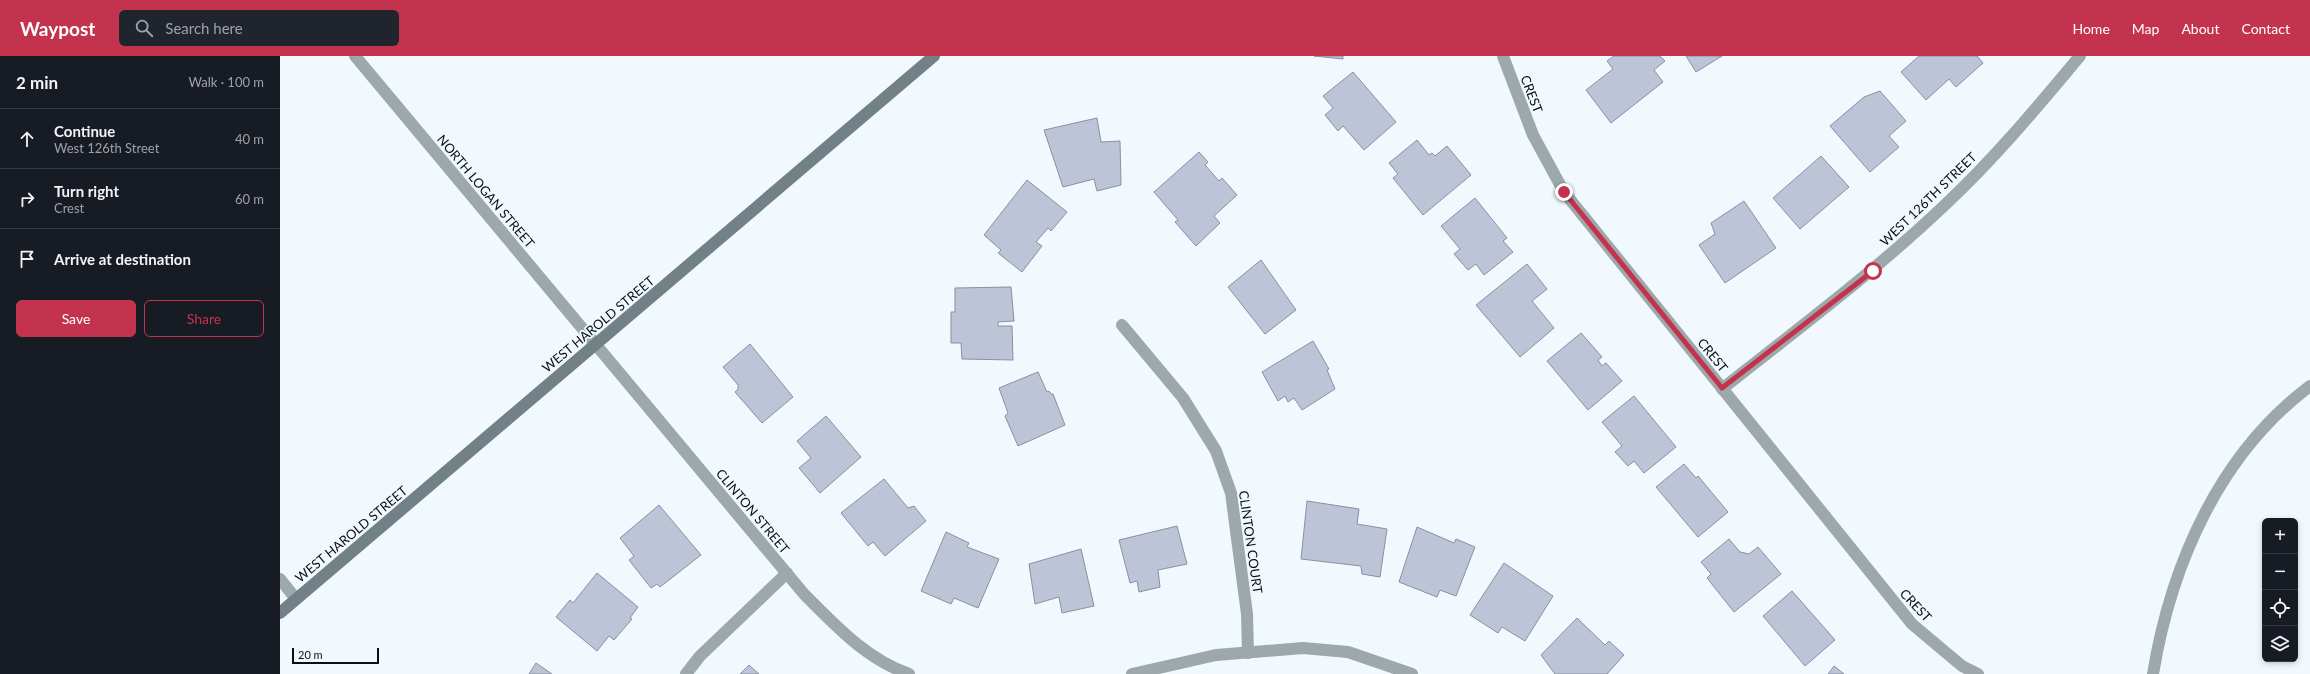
<!DOCTYPE html>
<html lang="en">
<head>
<meta charset="utf-8">
<style>
  body { margin:0; font-family:Lato,sans-serif; background:#20242c; color:#f1f3f6 }
  .controls { position:absolute; right:12px; bottom:12px; display:grid; overflow:hidden; border-radius:6px; box-shadow:0 2px 6px #0003 }
  .controls button { width:36px; height:36px; display:grid; place-items:center; padding:0; border:0; border-bottom:1px solid #363941; background:#171b24; color:#f1f3f6; font:20px sans-serif }
  .scale { position:absolute; left:12px; bottom:10px; width:87px; box-sizing:border-box; padding-left:4px; border:2px solid #090f13; border-top:0; font-size:11px; line-height:14px; white-space:nowrap; color:#090f13; -webkit-text-stroke:3px #f1f8fe; paint-order:stroke }
  .stop { position:absolute; width:12px; height:12px; margin:-9px; border:3px solid #c4334d; border-radius:50%; background:#fff }
  .stop.end { background:#c4334d; border-color:#fff; box-shadow:0 1px 4px #0008 }
  .list { margin:0; padding:0; list-style:none }
  h2 { display:flex; justify-content:space-between; align-items:center; height:52px; margin:0; padding:0 16px; font-size:17px }
  h2 small { font-size:13px; font-weight:400; color:#9ea1a6 }
  .list li { display:grid; grid-template-columns:26px 1fr auto; gap:12px; align-items:center; box-sizing:border-box; height:60px; padding:0 16px; border-top:1px solid #363941 }
  .list b { display:block; font-size:15px; white-space:nowrap }
  .list p { margin:0; font-size:13px; white-space:nowrap; color:#9ea1a6 }
  .list em { font-size:13px; font-style:normal; color:#9ea1a6 }
  .actions { display:flex; gap:8px; padding:12px 16px }
  .actions a { flex:1; padding:9px 0; border:1px solid #c4334d; border-radius:6px; text-align:center; font-size:14px; color:#c4334d }
  .actions .main { background:#c4334d; color:#fff }
  .icon { flex:none; width:22px; height:22px; fill:none; stroke:currentColor; stroke-width:2; stroke-linecap:round; stroke-linejoin:round }
  .map { position:relative; flex:none; width:2030px; height:618px; overflow:hidden }
  header { display:flex; align-items:center; gap:24px; box-sizing:border-box; height:56px; padding:0 20px; background:#c4334d; color:#fff }
  header strong { font-size:19px }
  nav { display:flex; gap:22px; margin-inline-start:auto; font-size:14px }
  .search { width:280px; height:36px; background:#20242c; display:flex; align-items:center; gap:10px; box-sizing:border-box; padding:0 14px; border-radius:6px; color:#9ea1a6; font-size:15px }
  main { display:flex }
  aside { flex:1; background:#171b24 }
  .map>svg:first-child { display:block }
</style>
</head>
<body>
<header>
<strong>Waypost</strong>
<div class="search"><svg class="icon" aria-label="search" viewBox="0 0 24 24"><circle cx="10" cy="10" r="6"/><path d="M15 15l6 6"/></svg>Search here</div>
<nav><a>Home</a><a>Map</a><a>About</a><a>Contact</a></nav>
</header>
<main>
<aside>
<h2>2 min<small>Walk · 100 m</small></h2>
<ul class="list">
<li><svg class="icon" aria-label="ahead" viewBox="0 0 24 24"><path d="M12 20V5M6 11l6-6 6 6"/></svg><div><b>Continue</b><p>West 126th Street</p></div><em>40 m</em></li>
<li><svg class="icon" aria-label="right" viewBox="0 0 24 24"><path d="M7 20v-9h11M14 6l5 5-5 5"/></svg><div><b>Turn right</b><p>Crest</p></div><em>60 m</em></li>
<li><svg class="icon" aria-label="arrive" viewBox="0 0 24 24"><path d="M6 21V4h12l-3 4 3 4H6"/></svg><div><b>Arrive at destination</b></div></li>
</ul>
<div class="actions"><a class="main">Save</a><a>Share</a></div>
</aside>
<div class="map">
<svg width="2030" height="618" viewBox="0 0 2030 618">
  <rect width="100%" height="100%" fill="#f1f8fe"/>
  <g fill="#bdc4d7" stroke="#8990a1">
    <polygon points="1034,0 1063,0 1063,3"/>
    <polygon points="1334,0 1380,0 1385,5 1374,14 1383,26 1331,67 1306,34 1333,13 1327,5"/>
    <polygon points="1406,0 1442,0 1416,16"/>
    <polygon points="1639,0 1697,0 1703,7 1676,31 1669,23 1646,44 1621,16"/>
    <polygon points="1073,16 1116,66 1084,94 1063,70 1058,75 1045,59 1053,52 1043,40"/>
    <polygon points="1600,35 1626,65 1609,80 1619,91 1590,116 1550,70 1584,41"/>
    <polygon points="817,62 821,86 840,85 841,129 817,135 814,123 783,131 764,74"/>
    <polygon points="1137,84 1149,99 1152,97 1155,100 1167,90 1191,119 1143,159 1113,122 1118,118 1109,107"/>
    <polygon points="919,96 928,106 925,109 939,125 942,122 957,139 934,160 940,167 916,190 895,166 898,164 874,136"/>
    <polygon points="1541,100 1569,131 1520,173 1493,142"/>
    <polygon points="747,124 787,156 771,175 768,172 756,186 762,190 742,216 718,197 721,194 704,179"/>
    <polygon points="1195,142 1227,182 1223,185 1233,196 1204,219 1196,208 1188,214 1174,198 1180,193 1161,170"/>
    <polygon points="1464,145 1496,192 1445,227 1419,189 1435,178 1431,167"/>
    <polygon points="981,204 1016,254 985,278 948,231"/>
    <polygon points="1247,208 1267,233 1252,245 1274,272 1240,301 1196,249"/>
    <polygon points="731,231 734,265 718,266 718,270 732,270 733,304 682,303 681,287 671,287 671,256 675,256 675,232"/>
    <polygon points="1301,277 1322,301 1318,304 1322,310 1326,307 1342,325 1308,354 1267,305"/>
    <polygon points="1033,285 1049,313 1047,314 1055,333 1022,354 1014,342 1008,346 1005,340 998,345 982,316"/>
    <polygon points="470,288 513,341 482,367 455,336 458,333 458,329 443,311"/>
    <polygon points="758,316 767,336 769,335 771,338 773,338 785,369 738,390 725,360 728,357 719,332"/>
    <polygon points="1354,340 1396,391 1364,417 1354,405 1348,410 1335,396 1342,390 1322,366"/>
    <polygon points="546,360 581,401 540,437 519,412 531,402 517,385"/>
    <polygon points="1404,408 1416,422 1418,420 1448,456 1418,481 1376,431"/>
    <polygon points="604,423 628,452 634,450 646,465 605,500 593,486 588,490 561,457"/>
    <polygon points="1027,445 1079,453 1077,468 1107,473 1100,521 1082,518 1081,510 1021,503"/>
    <polygon points="379,449 421,499 380,531 377,528 371,532 349,504 354,500 340,482"/>
    <polygon points="897,470 907,508 878,514 880,531 859,536 857,525 850,527 839,484"/>
    <polygon points="1137,471 1174,487 1176,483 1195,491 1176,540 1160,534 1157,541 1119,526"/>
    <polygon points="666,476 689,487 687,491 719,503 698,552 674,542 671,548 641,535"/>
    <polygon points="1449,483 1460,496 1469,498 1478,491 1501,518 1454,556 1427,522 1431,518 1421,506"/>
    <polygon points="801,493 814,550 782,557 779,541 755,548 749,508"/>
    <polygon points="1224,507 1273,540 1245,585 1222,571 1218,577 1190,559"/>
    <polygon points="317,517 358,551 350,562 352,563 334,584 329,580 317,595 276,561 290,544 293,547"/>
    <polygon points="1512,535 1555,584 1525,610 1483,560"/>
    <polygon points="1297,562 1325,589 1329,585 1344,599 1327,618 1275,618 1261,599"/>
    <polygon points="256,607 272,618 249,618"/>
    <polygon points="469,609 479,618 460,618"/>
    <polygon points="1554,610 1564,618 1548,618"/>
  </g>
  <g fill="none" stroke-linecap="round" stroke-linejoin="round">
    <g stroke="#9da8aa" stroke-width="12">
      <path d="M75 0 524 538C555 569 586 603 629 618"/>
      <polyline points="1223,0 1253,79 1284,136 1632,568 1682,610 1698,618"/>
      <polyline points="842,269 903,342 936,395 951,437 967,558 968,597"/>
      <path d="M1442 333C1519 272 1597 214 1668 146 1716 101 1758 50 1800 0"/>
      <polyline points="0,523 16,543"/>
      <polyline points="406,618 420,600 507,517"/>
      <polyline points="852,618 936,599 1023,592 1068,596 1132,618"/>
      <path d="M1873 618C1891 509 1939 398 2030 330"/>
    </g>
    <polyline stroke="#728185" stroke-width="12" points="0,557 654,0"/>
  </g>
  <g fill="none" stroke-linecap="round" stroke-linejoin="round">
    <polyline stroke="#c4334d" stroke-width="5" points="1284,136 1442,332 1593,215"/>
  </g>
  <g text-anchor="middle" dominant-baseline="central" stroke-width="3.5" stroke-linejoin="round" paint-order="stroke">
    <g font-size="13" fill="#090f13" stroke="#f1f8fe">
      <text transform="translate(1252 38) rotate(69)">CREST</text>
      <text transform="translate(206 135) rotate(50)">NORTH LOGAN STREET</text>
      <text transform="translate(1648 143) rotate(-44)">WEST 126TH STREET</text>
      <text transform="translate(318 268) rotate(-40)">WEST HAROLD STREET</text>
      <text transform="translate(1433 299) rotate(51)">CREST</text>
      <text transform="translate(473 455) rotate(50)">CLINTON STREET</text>
      <text transform="translate(71 478) rotate(-40)">WEST HAROLD STREET</text>
      <text transform="translate(971 486) rotate(82)">CLINTON COURT</text>
      <text transform="translate(1636 549) rotate(47)">CREST</text>
    </g>
  </g>
</svg>
<div class="controls">
<button>+</button>
<button>−</button>
<button><svg class="icon" aria-label="locate" viewBox="0 0 24 24"><circle cx="12" cy="12" r="6"/><path d="M12 2v4M12 18v4M2 12h4M18 12h4"/></svg></button>
<button><svg class="icon" aria-label="layers" viewBox="0 0 24 24"><path d="M12 4l9 5-9 5-9-5zM3 14l9 5 9-5"/></svg></button>
</div>
<div class="scale">20 m</div>
<div class="stop" style="left:1593px;top:215px"></div>
<div class="stop end" style="left:1284px;top:136px"></div>
</div>
</main>
</body>
</html>
